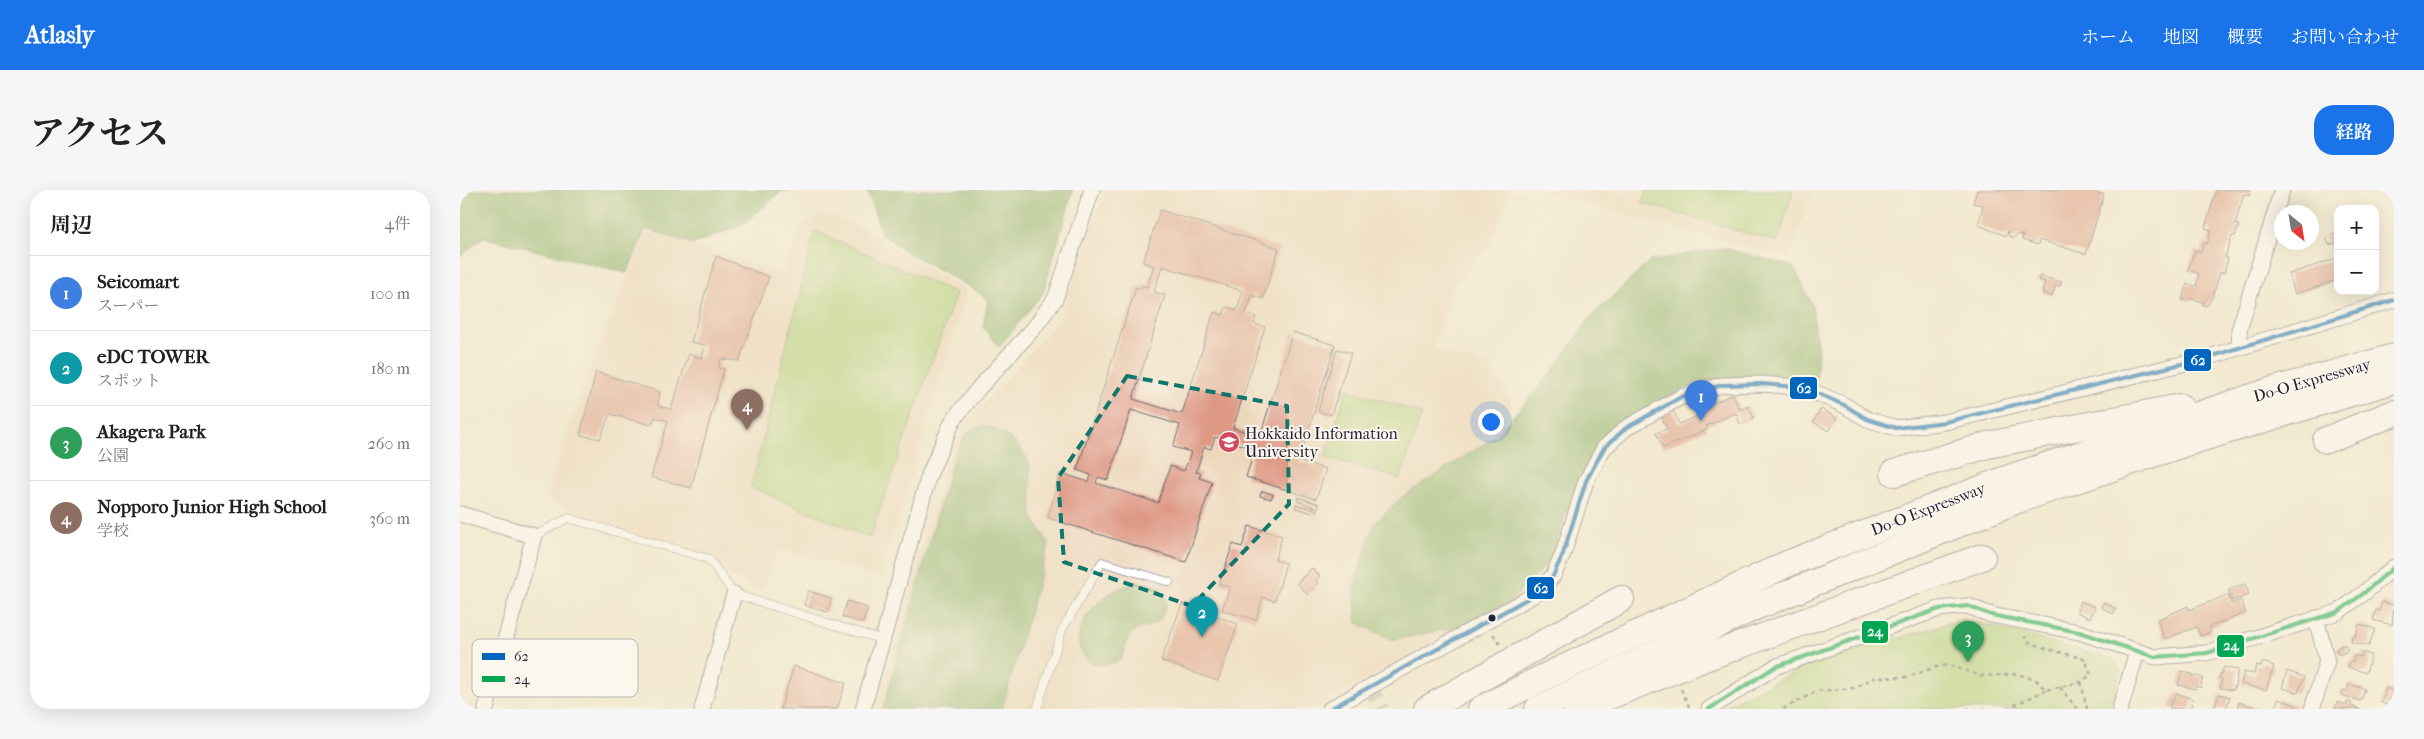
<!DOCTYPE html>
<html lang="ja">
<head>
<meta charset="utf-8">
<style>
  body { margin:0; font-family:"IM FELL French Canon","Noto Serif JP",serif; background:#f6f6f6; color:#222 }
  .controls { position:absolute; right:15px; top:15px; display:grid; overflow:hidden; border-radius:10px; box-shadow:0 5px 20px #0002 }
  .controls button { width:45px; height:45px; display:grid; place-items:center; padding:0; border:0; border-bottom:1px solid #e0e0e0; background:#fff; color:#222; font:25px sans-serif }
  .compass { position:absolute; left:1814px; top:15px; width:45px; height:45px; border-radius:50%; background:#fff; box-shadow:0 5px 20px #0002; rotate:150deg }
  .you { position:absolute; left:1030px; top:231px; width:18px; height:18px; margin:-12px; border:4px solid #fff; border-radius:50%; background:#1a73e8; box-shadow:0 0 0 8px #1a73e833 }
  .badge { display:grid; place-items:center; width:32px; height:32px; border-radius:50%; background:#1a73e8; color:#fff; font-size:16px; font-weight:700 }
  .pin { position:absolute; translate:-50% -41px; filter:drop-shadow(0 1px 2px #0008) }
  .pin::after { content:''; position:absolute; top:26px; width:18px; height:15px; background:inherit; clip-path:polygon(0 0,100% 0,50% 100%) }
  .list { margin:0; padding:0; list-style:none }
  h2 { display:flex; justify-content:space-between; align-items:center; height:65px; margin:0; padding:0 20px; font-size:21px }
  h2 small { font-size:16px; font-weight:400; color:#767676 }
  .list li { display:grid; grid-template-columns:32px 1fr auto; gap:15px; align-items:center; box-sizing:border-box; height:75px; padding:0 20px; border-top:1px solid #e0e0e0 }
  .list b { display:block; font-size:19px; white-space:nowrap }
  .list p { margin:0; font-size:16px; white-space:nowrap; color:#767676 }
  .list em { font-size:16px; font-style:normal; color:#767676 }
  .map { position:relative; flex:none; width:1934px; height:519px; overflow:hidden; border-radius:20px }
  header { display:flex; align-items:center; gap:30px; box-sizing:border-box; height:70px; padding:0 25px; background:#1a73e8; color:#fff }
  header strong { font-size:24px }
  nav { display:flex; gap:28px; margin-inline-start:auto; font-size:18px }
  .intro { display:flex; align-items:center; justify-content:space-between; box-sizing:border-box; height:120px; padding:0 30px }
  h1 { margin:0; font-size:35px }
  .button { padding:12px 22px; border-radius:20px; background:#1a73e8; color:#fff; font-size:18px; font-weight:700 }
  main { display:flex; gap:30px; padding:0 30px }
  aside { flex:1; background:#fff; border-radius:20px; box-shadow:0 5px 20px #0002 }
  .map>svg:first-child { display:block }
</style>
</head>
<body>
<header>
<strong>Atlasly</strong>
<nav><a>ホーム</a><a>地図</a><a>概要</a><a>お問い合わせ</a></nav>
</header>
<div class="intro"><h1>アクセス</h1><a class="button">経路</a></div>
<main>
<aside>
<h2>周辺<small>4件</small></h2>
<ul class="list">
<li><span class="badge" style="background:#3f7fe0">1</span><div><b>Seicomart</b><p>スーパー</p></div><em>100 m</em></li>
<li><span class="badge" style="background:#0f9aa8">2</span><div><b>eDC TOWER</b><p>スポット</p></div><em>180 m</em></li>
<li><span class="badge" style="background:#2e9e5b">3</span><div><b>Akagera Park</b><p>公園</p></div><em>260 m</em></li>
<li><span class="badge" style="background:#8d6e63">4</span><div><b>Nopporo Junior High School</b><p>学校</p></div><em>360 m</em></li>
</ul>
</aside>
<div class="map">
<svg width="1934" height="519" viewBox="0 0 1934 519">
  <rect width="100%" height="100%" fill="#fbf7ec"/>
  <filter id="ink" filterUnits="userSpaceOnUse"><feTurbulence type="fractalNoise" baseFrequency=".02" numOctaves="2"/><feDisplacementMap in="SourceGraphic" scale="10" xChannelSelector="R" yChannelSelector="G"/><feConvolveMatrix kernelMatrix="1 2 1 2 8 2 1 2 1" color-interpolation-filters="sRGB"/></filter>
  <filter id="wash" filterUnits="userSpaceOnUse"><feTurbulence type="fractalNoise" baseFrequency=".0096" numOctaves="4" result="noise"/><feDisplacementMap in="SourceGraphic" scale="20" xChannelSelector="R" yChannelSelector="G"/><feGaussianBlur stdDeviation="1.12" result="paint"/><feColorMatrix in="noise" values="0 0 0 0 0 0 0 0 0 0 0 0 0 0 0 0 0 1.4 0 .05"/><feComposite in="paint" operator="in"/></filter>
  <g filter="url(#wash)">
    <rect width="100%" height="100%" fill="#f2e9d0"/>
    <g fill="#edd7bb">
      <polygon points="645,0 1050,0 1031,53 993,96 974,158 1028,176 1051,209 1039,267 1046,408 855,519 417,519 485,277 503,237 599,130"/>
      <polygon points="1075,0 1352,0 1329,68"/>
      <polygon points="360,24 394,32 437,61 506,100 506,104 421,387 318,359 303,400 85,309 132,172 187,41 322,84 339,39"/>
    </g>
    <g fill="#add17a" stroke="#687a5a">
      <polygon points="1186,0 1333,0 1318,52 1182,13"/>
      <polygon points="355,41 496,103 410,348 291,297"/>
      <polygon points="887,199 962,224 940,289 865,267"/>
      <polygon points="1503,429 1654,469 1660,481 1650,519 1259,519 1351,474"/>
    </g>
    <g fill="#8ab36a" stroke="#566a52">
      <polygon points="0,0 332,0 322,1 282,35 233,54 186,39 167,83 23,47 0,67"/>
      <polygon points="407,0 613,0 583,103 539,157 523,137 528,110 512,98 440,58 422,44"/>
      <polygon points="1264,58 1334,77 1352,115 1358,163 1356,193 1316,185 1239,191 1146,242 1110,311 1091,370 1049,413 999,437 932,450 897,433 894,397 914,334 942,307 1036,246 1096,177 1130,128 1190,71"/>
      <path d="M525 236C546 241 562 256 570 276L572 326 589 354 542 519H423L490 279C498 261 502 237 525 236Z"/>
      <path d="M680 393C695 394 710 400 705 418 703 423 702 428 698 431 689 438 677 437 670 445 664 452 665 463 660 470 637 483 613 468 620 441 626 418 656 393 680 393Z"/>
    </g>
    <g id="blocks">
      <g fill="#de9985" fill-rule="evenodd">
        <polygon points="1517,0 1629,0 1644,5 1626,64 1579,50 1578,55 1562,50 1563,45 1558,44 1553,48 1549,46 1548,41 1546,46 1518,35 1523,15 1513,13"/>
        <polygon points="1756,0 1791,0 1789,6 1784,4 1775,34 1779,35 1775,46 1772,46 1765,67 1768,68 1764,83 1760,82 1753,106 1747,116 1743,115 1743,112 1729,108 1728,111 1722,109 1727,94 1736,96 1739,84 1728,80 1735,60 1741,62 1744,53 1747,54 1751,40 1745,38"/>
        <path d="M700 20 819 58 803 109 792 105 786 124 796 127 794 134 805 137 773 238 800 246 833 142 875 155 839 271 866 279 856 309 786 287 795 259 755 247 751 259 744 257 736 282 741 283 739 288 752 292 726 372 588 328 600 283 629 292 631 285 617 280 676 97 681 99 682 95 687 97 694 76 683 72ZM702 76 783 101 777 120 766 117 763 125 754 122 722 224 673 209 705 105 694 102ZM671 220 720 235 713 257 731 262 724 281 710 276 698 313 636 293 638 287 648 290Z"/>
        <polygon points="1878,43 1878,52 1869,55 1866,47"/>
        <polygon points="256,66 309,87 279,171 261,169 258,178 264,179 231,298 191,287 208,231 195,227 192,235 150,224 140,249 120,245 136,182 200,202 198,216 211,219 229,164 242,168 245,155 231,152"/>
        <polygon points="1878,68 1878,90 1835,104 1829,84"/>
        <polygon points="1580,86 1602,92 1600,96 1596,95 1592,106 1582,103 1585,92 1578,90"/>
        <polygon points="877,159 891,163 871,225 858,221"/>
        <polygon points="1273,204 1280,220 1288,216 1294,228 1280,234 1276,223 1246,236 1248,239 1203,258 1196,243 1207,239 1201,226 1213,220 1219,234 1242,224 1240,219"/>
        <polygon points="1361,219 1377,228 1369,241 1353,232"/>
        <polygon points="802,301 813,304 811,309 800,306"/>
        <polygon points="838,307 859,314 858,318 837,311"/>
        <polygon points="836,314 857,320 856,324 835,318"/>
        <polygon points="789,336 822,346 815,370 826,373 815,411 803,407 796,430 762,420 770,397 759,394 773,354 782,357"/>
        <polygon points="852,378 860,386 856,390 858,394 848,405 837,393"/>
        <polygon points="1785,394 1789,405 1772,411 1769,400"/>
        <polygon points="348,401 371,408 368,422 344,415"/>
        <polygon points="1768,405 1771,414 1781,410 1786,423 1749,437 1751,442 1740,446 1737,437 1705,449 1697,430 1728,416 1729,420"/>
        <polygon points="387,411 408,418 403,433 382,427"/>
        <polygon points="1621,411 1635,417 1630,428 1617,422"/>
        <polygon points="1644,412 1656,419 1653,424 1641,417"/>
        <polygon points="1922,412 1934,415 1932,435 1913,430 1916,420 1919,421"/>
        <polygon points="722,414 778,434 758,491 701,471"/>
        <polygon points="1899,434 1915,439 1909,456 1891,452 1892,446 1895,447"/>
        <polygon points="1884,454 1888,461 1879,465 1876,459"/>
        <polygon points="1903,462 1911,465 1906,483 1888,477 1890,471 1893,472 1895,465 1901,467"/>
        <polygon points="1803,472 1814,476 1806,500 1781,494 1784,482 1794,484 1796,475 1801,476"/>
        <polygon points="334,476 386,493 377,519 320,519"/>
        <polygon points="1764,477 1778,480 1774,500 1760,498 1762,489 1759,488"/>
        <polygon points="1722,481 1743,488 1740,498 1736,496 1735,499 1718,495"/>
        <polygon points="1827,481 1844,487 1838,503 1822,498"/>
        <polygon points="1889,494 1905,499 1901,511 1881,505 1883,500 1887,501"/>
        <polygon points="1926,498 1934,501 1934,517 1921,513"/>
        <polygon points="1716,503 1733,509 1730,519 1709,518"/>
        <polygon points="1759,504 1770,507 1766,519 1754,519"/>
        <polygon points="1818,509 1836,515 1835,519 1815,519"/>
        <polygon points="1887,511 1892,513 1891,516 1900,519 1875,519 1877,512 1887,515"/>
        <polygon points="1779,512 1795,517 1795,519 1777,519"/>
      </g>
    </g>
  </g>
  <g filter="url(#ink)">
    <use href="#blocks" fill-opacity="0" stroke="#6b686f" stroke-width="1"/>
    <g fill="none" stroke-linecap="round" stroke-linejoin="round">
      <polyline stroke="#c8c1b2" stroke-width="15" stroke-dasharray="15 8" stroke-linecap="butt" points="910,496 922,519"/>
      <g stroke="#6b686f" stroke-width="9">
        <g id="service">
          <polyline points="74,346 108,328 249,369 274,404 423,450"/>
          <polyline points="577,519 602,440 642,372 709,392"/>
        </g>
      </g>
      <g stroke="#6b686f" stroke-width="17">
        <g id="minor">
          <polyline points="1780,157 1779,140 1822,0"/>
          <polyline points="0,324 74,346 26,519"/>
          <polyline points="242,519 274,404"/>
          <polyline points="403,519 469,285 493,230 518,199 574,138 595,109 632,0"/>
          <polyline points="870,519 1074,405 1093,386 1103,364 1126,291 1144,258 1166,238 1221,207 1262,195 1303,194 1345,198 1384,215 1407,229 1436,238 1485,232 1746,168 1934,110"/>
          <polyline points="1249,519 1315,477 1479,419 1508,416 1531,425 1619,442 1695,467 1747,463 1878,422 1904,403 1934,377"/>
          <polyline points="1660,519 1677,462"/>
          <polyline points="1852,519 1867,471 1856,428"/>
        </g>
      </g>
      <g stroke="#6b686f" stroke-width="28">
        <g id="motorway">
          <polyline points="1866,250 1934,223"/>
          <polyline points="1434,283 1528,255 1720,217"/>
          <polyline points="967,519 1161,409"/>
          <polyline points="1021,519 1080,489 1327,374 1546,289 1810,201 1934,167"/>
          <polyline points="1078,519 1295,417 1555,311 1726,253 1934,190"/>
          <polyline points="1117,519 1250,466 1522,367"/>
        </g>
      </g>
      <g stroke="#6b686f" stroke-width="2.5" stroke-dasharray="4 4" stroke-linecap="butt">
        <polyline points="1033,444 1041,456"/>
        <polyline points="1621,492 1627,519"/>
        <polyline points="1600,497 1617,519"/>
        <polyline points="1221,499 1230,519"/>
        <polyline points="1323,519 1357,501 1394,498 1413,488 1448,487 1476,477 1489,475 1522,486 1557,484 1576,490 1586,500 1621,492 1631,485 1625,469 1588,459 1566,451 1565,446"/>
        <polyline points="1506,519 1526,519"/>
        <polyline points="1547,519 1586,500"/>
      </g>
      <use href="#service" stroke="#fff" stroke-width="8"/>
      <use href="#minor" stroke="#fff" stroke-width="15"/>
      <use href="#motorway" stroke="#fff" stroke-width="26"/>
      <g stroke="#fbf7ec" stroke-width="8">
        <polyline id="bus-1" points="870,519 1074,405 1093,386 1103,364 1126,291 1144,258 1166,238 1221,207 1262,195 1303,194 1345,198 1384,215 1407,229 1436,238 1485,232 1746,168 1934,110"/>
      </g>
      <g stroke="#fbf7ec" stroke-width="8">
        <polyline id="bus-2" points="1249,519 1315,477 1479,419 1508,416 1531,425 1619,442 1695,467 1747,463 1878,422 1904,403 1934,377"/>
      </g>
      <use href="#bus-1" stroke="#0065bd" stroke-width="4"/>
      <use href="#bus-2" stroke="#00a651" stroke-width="4"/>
    </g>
  </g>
  <path d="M0 0H1934V519H0ZM667 186 827 216 829 314 732 416 604 372 598 288Z" fill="#f2e9d0" fill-opacity=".55" fill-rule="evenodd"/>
  <path fill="none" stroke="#0f766e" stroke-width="4" stroke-dasharray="10 6" stroke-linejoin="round" d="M667 186 827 216 829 314 732 416 604 372 598 288Z"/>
  <defs>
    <g id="university-disc" transform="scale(1.125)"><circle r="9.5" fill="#d1495b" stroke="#fbf7ec"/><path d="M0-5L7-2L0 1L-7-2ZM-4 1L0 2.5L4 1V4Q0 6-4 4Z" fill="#fff"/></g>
  </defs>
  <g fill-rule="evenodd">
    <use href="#university-disc" x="769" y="252"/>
  </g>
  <circle fill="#22223b" stroke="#fbf7ec" stroke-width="2" cx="1032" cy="428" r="4.5"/>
  <g text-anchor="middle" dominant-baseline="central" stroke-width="4" stroke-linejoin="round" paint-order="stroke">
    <g font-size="16" fill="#22223b" stroke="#fbf7ec">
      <text transform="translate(1852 190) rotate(-16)">Do-O Expressway</text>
      <text transform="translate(1468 319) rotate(-21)">Do-O Expressway</text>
    </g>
    <g font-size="16" fill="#22223b" stroke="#fbf7ec" text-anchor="start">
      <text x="785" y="243">Hokkaido Information<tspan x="785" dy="18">University</tspan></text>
    </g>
  </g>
  <rect x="12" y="449" width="166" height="58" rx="8" fill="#fbf7ec" stroke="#bab7b7" stroke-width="1"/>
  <rect x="22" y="463" width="23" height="7" fill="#0065bd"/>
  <rect x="22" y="486" width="23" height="6" fill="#00a651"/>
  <g font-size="14" fill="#22223b">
    <text x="54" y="471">62</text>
    <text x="54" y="494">24</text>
  </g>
  <g stroke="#fbf7ec" stroke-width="2">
    <rect x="1723" y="158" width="29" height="24" rx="5" fill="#0065bd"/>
    <rect x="1329" y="186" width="29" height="24" rx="5" fill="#0065bd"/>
    <rect x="1066" y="386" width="29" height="24" rx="5" fill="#0065bd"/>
    <rect x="1401" y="430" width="28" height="24" rx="5" fill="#00a651"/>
    <rect x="1756" y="444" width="29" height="24" rx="5" fill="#00a651"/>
  </g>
  <g font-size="14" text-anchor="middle" font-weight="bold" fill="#fff">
    <text x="1738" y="175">62</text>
    <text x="1344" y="203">62</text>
    <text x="1081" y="403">62</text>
    <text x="1415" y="446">24</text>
    <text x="1771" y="460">24</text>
  </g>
</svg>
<div class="controls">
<button>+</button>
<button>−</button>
</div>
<svg class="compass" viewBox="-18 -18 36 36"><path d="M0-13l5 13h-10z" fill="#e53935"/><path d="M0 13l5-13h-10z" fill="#767676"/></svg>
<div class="you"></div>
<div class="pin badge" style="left:1241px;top:231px;background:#3f7fe0">1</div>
<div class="pin badge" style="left:742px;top:447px;background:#0f9aa8">2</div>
<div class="pin badge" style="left:1508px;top:472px;background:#2e9e5b">3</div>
<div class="pin badge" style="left:287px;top:240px;background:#8d6e63">4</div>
</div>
</main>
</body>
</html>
